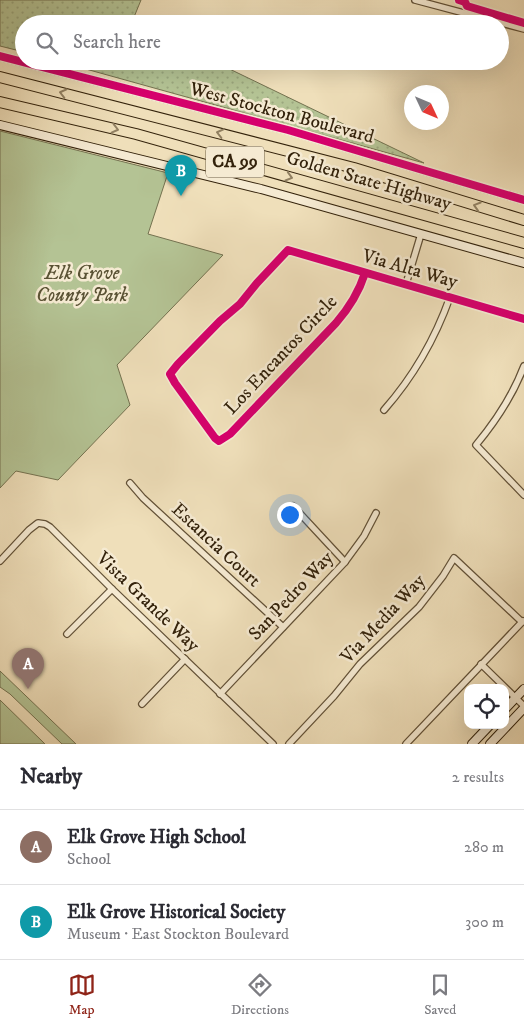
<!DOCTYPE html>
<html lang="en">
<head>
<meta charset="utf-8">
<style>
  body { margin:0; font-family:"IM FELL DW Pica",serif; background:#f7f7f7; color:#2b2b33 }
  .controls { position:absolute; right:15px; bottom:15px; display:grid; overflow:hidden; border-radius:10px; box-shadow:0 5px 20px #0002 }
  .controls button { width:45px; height:45px; display:grid; place-items:center; padding:0; border:0; border-bottom:1px solid #e1e1e2; background:#fff; color:#2b2b33; font:25px sans-serif }
  .compass { position:absolute; left:404px; top:85px; width:45px; height:45px; border-radius:50%; background:#fff; box-shadow:0 5px 20px #0002; rotate:134deg }
  .you { position:absolute; left:289px; top:514px; width:18px; height:18px; margin:-12px; border:4px solid #fff; border-radius:50%; background:#1a73e8; box-shadow:0 0 0 8px #1a73e833 }
  .badge { display:grid; place-items:center; width:32px; height:32px; border-radius:50%; background:#8f2418; color:#fff; font-size:16px; font-weight:700 }
  .pin { position:absolute; translate:-50% -41px; filter:drop-shadow(0 1px 2px #0008) }
  .pin::after { content:''; position:absolute; top:26px; width:18px; height:15px; background:inherit; clip-path:polygon(0 0,100% 0,50% 100%) }
  .list { margin:0; padding:0; list-style:none }
  h2 { display:flex; justify-content:space-between; align-items:center; height:65px; margin:0; padding:0 20px; font-size:21px }
  h2 small { font-size:16px; font-weight:400; color:#7c7c81 }
  .list li { display:grid; grid-template-columns:32px 1fr auto; gap:15px; align-items:center; box-sizing:border-box; height:75px; padding:0 20px; border-top:1px solid #e1e1e2 }
  .list b { display:block; font-size:19px; white-space:nowrap }
  .list p { margin:0; font-size:16px; white-space:nowrap; color:#7c7c81 }
  .list em { font-size:16px; font-style:normal; color:#7c7c81 }
  .icon { flex:none; width:28px; height:28px; fill:none; stroke:currentColor; stroke-width:2; stroke-linecap:round; stroke-linejoin:round }
  .map { position:relative; flex:none; width:524px; height:744px; overflow:hidden }
  .search { position:absolute; background:#fff; box-shadow:0 5px 20px #0002; left:15px; right:15px; top:15px; height:55px; display:flex; align-items:center; gap:12px; box-sizing:border-box; padding:0 18px; border-radius:28px; color:#7c7c81; font-size:19px }
  .sheet { height:215px; background:#fff }
  nav { display:flex; justify-content:space-around; align-items:center; box-sizing:border-box; height:70px; border-top:1px solid #e1e1e2; background:#fff; font-size:14px; color:#7c7c81 }
  nav a { display:grid; justify-items:center; gap:2px }
  nav .on { color:#8f2418 }
  .map>svg:first-child { display:block }
</style>
</head>
<body>
<div class="map">
<svg width="524" height="744" viewBox="0 0 524 744">
  <defs>
    <pattern id="grass-dots" width="8" height="8" patternUnits="userSpaceOnUse" patternTransform="scale(1.25)"><rect width="8" height="8" fill="#b4c394"/><path d="M2 2h.1M6 6h.1" fill="none" stroke="#9ba77e" stroke-width="1.8" stroke-linecap="round"/></pattern>
  </defs>
  <rect width="100%" height="100%" fill="#efdfba"/>
  <filter id="stains"><feTurbulence type="fractalNoise" baseFrequency=".004" numOctaves="4"/><feColorMatrix values="0 0 0 0 .2 0 0 0 0 .09 0 0 0 0 .02 0 0 0 .5 -.17"/></filter>
  <radialGradient id="worn" r=".72"><stop offset=".6" stop-color="#630" stop-opacity="0"/><stop offset="1" stop-color="#630" stop-opacity=".3"/></radialGradient>
  <g fill="url(#grass-dots)" stroke="#747250">
    <polygon points="0,0 141,0 132,22 136,24 24,24 24,52 0,46"/>
    <polygon points="57,61 213,61 424,163"/>
  </g>
  <g fill="#b4c394" stroke="#747250">
    <polygon points="0,131 168,173 148,234 223,255 117,365 130,405 58,480 16,471 0,488"/>
    <polygon points="0,671 76,744 62,744 10,694 0,687"/>
    <polygon points="0,700 45,744 0,744"/>
  </g>
  <g fill="none" stroke-linecap="round" stroke-linejoin="round">
    <g stroke="#625137" stroke-width="8">
      <g id="street">
        <polyline points="415,0 524,29"/>
        <path d="M365 273C359 292 349 308 336 323L230 434 219 441 215 438 175 383 170 374 178 364 220 321 240 304 257 283 288 250 524 319"/>
        <polyline points="406,284 421,234"/>
        <path d="M524 366C513 395 496 421 476 445L524 495"/>
        <path d="M384 410C414 376 435 339 450 297"/>
        <polyline points="130,483 143,498 283,627"/>
        <polyline points="293,506 345,562"/>
        <polyline points="0,561 29,530 38,523 45,524 50,527 112,589 273,744"/>
        <polyline points="67,634 112,589"/>
        <polyline points="481,664 524,706"/>
        <polyline points="220,694 345,562 364,536 376,513"/>
        <polyline points="142,704 185,659"/>
        <polyline points="289,744 334,696 360,664 419,607 443,576 454,558 522,622"/>
        <polyline points="406,744 523,621"/>
      </g>
    </g>
    <g stroke="#33220b" stroke-width="10">
      <g id="secondary">
        <polyline points="0,56 288,130 524,200"/>
        <polyline points="0,125 261,189 524,263"/>
        <polyline points="505,709 524,689"/>
        <polyline points="472,744 490,725"/>
        <polyline points="490,744 524,708"/>
      </g>
    </g>
    <g stroke="#33220b" stroke-width="12">
      <g id="highway">
        <polyline points="0,77 354,168 524,220"/>
        <polyline points="0,102 136,134 524,243"/>
      </g>
    </g>
    <use href="#street" stroke="#f5ead2" stroke-width="5.5"/>
    <use href="#secondary" stroke="#f5ead2" stroke-width="8"/>
    <use href="#highway" stroke="#efdfba" stroke-width="10"/>
    <g stroke="#f5ead2" stroke-width="11">
      <g id="cycleway">
        <polyline points="459,0 465,2 467,6 524,23"/>
        <polyline points="0,56 288,130 524,200"/>
        <path d="M365 273C359 292 349 308 336 323L230 434 219 441 215 438 175 383 170 374 178 364 220 321 240 304 257 283 288 250 524 319"/>
      </g>
    </g>
    <use href="#cycleway" stroke="#d6006c" stroke-width="8"/>
  </g>
  <defs><path id="oneway-chevron" d="M-2-3.5L2.5 0L-2 3.5" fill="none" stroke-width="1.6" stroke-linecap="round" stroke-linejoin="round" transform="scale(1.25)"/></defs>
  <g stroke="#918062">
    <use href="#oneway-chevron" transform="translate(63 93) rotate(-166)"/>
    <use href="#oneway-chevron" transform="translate(115 129) rotate(14)"/>
    <use href="#oneway-chevron" transform="translate(220 133) rotate(-166)"/>
    <use href="#oneway-chevron" transform="translate(289 177) rotate(16)"/>
    <use href="#oneway-chevron" transform="translate(477 206) rotate(-163)"/>
  </g>
  <g text-anchor="middle" dominant-baseline="central" stroke-width="5" stroke-linejoin="round" paint-order="stroke">
    <rect fill="#f5ead2" stroke="#6d5e47" stroke-width="1" x="206" y="146.5" width="58" height="31" rx="4"/>
    <g font-size="18" font-weight="bold" fill="#33220b">
      <text x="235" y="162">CA 99</text>
    </g>
    <g font-size="19" fill="#33220b" stroke="#f5ead2">
      <text transform="translate(282 113) rotate(15)">West Stockton Boulevard</text>
      <text transform="translate(369 181) rotate(16)">Golden State Highway</text>
      <text transform="translate(410 269) rotate(16)">Via Alta Way</text>
      <text transform="translate(281 355) rotate(-47)">Los Encantos Circle</text>
      <text transform="translate(216 545) rotate(43)">Estancia Court</text>
      <text transform="translate(291 596) rotate(-47)">San Pedro Way</text>
      <text transform="translate(148 602) rotate(44)">Vista Grande Way</text>
      <text transform="translate(383 619) rotate(-47)">Via Media Way</text>
    </g>
    <g font-size="19" font-style="italic" fill="#5a5234" stroke="#f5ead2">
      <text x="82" y="273">Elk Grove<tspan x="82" dy="22">County Park</tspan></text>
    </g>
  </g>
  <rect width="100%" height="100%" filter="url(#stains)"/>
  <rect width="100%" height="100%" fill="url(#worn)"/>
</svg>
<div class="controls">
<button><svg class="icon" aria-label="locate" viewBox="0 0 24 24"><circle cx="12" cy="12" r="6"/><path d="M12 2v4M12 18v4M2 12h4M18 12h4"/></svg></button>
</div>
<svg class="compass" viewBox="-18 -18 36 36"><path d="M0-13l5 13h-10z" fill="#e53935"/><path d="M0 13l5-13h-10z" fill="#7c7c81"/></svg>
<div class="you"></div>
<div class="pin badge" style="left:28px;top:689px;background:#8d6e63">A</div>
<div class="pin badge" style="left:181px;top:196px;background:#0f9aa8">B</div>
<div class="search"><svg class="icon" aria-label="search" viewBox="0 0 24 24"><circle cx="10" cy="10" r="6"/><path d="M15 15l6 6"/></svg>Search here</div>
</div>
<section class="sheet">
<h2>Nearby<small>2 results</small></h2>
<ul class="list">
<li><span class="badge" style="background:#8d6e63">A</span><div><b>Elk Grove High School</b><p>School</p></div><em>280 m</em></li>
<li><span class="badge" style="background:#0f9aa8">B</span><div><b>Elk Grove Historical Society</b><p>Museum · East Stockton Boulevard</p></div><em>300 m</em></li>
</ul>
</section>
<nav>
<a class="on"><svg class="icon" aria-label="map" viewBox="0 0 24 24"><path d="M3 6l6-2 6 2 6-2v14l-6 2-6-2-6 2zM9 4v14M15 6v14"/></svg>Map</a>
<a><svg class="icon" aria-label="directions" viewBox="0 0 24 24"><path d="M12 3l9 9-9 9-9-9zM9 14v-3h6M13 9l2 2-2 2"/></svg>Directions</a>
<a><svg class="icon" aria-label="saved" viewBox="0 0 24 24"><path d="M7 4h10v16l-5-4-5 4z"/></svg>Saved</a>
</nav>
</body>
</html>
